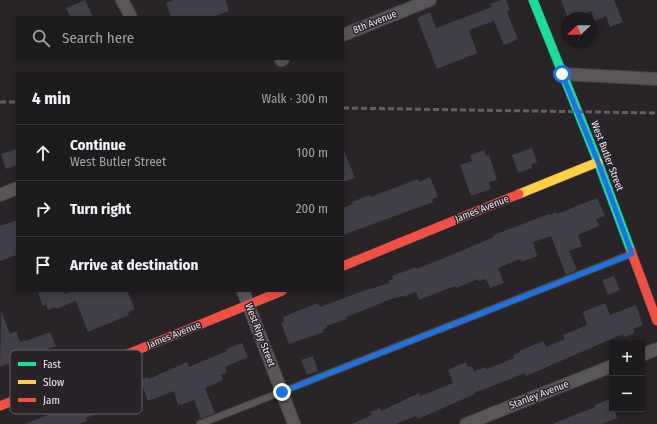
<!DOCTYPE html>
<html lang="en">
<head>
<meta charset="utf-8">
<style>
  body { margin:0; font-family:"Fira Sans Condensed",sans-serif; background:#262427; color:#f1f3f6 }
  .controls { position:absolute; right:12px; bottom:12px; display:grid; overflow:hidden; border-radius:0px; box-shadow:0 2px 6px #0003 }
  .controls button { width:36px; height:36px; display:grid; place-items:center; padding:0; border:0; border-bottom:1px solid #3c393c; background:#1e1b1e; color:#f1f3f6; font:20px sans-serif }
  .compass { position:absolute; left:561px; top:12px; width:36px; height:36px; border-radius:50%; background:#1e1b1e; box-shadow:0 2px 6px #0003; rotate:248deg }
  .stop { position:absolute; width:12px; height:12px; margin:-9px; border:3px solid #1a73e8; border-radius:50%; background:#fff }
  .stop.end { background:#1a73e8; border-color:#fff; box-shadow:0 1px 4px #0008 }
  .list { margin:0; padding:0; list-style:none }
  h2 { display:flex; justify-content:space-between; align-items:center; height:52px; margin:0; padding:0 16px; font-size:17px }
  h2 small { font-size:13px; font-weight:400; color:#a1a1a4 }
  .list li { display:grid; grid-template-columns:26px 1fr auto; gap:12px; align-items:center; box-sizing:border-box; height:56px; padding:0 16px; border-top:1px solid #3c393c }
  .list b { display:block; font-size:15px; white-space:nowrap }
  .list p { margin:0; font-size:13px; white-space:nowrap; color:#a1a1a4 }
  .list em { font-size:13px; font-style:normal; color:#a1a1a4 }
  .icon { flex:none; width:22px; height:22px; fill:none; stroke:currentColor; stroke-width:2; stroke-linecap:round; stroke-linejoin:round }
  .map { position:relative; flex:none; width:657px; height:424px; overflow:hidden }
  .search { position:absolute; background:#1e1b1e; box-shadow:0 2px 6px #0003; left:16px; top:16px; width:328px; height:44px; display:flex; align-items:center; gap:10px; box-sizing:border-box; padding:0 14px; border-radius:0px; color:#a1a1a4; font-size:15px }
  .panel { position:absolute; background:#1e1b1e; box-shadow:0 2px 6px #0003; left:16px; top:72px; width:328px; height:220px; border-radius:0px }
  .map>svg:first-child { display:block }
</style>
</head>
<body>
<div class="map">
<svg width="657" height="424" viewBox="0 0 657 424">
  <rect width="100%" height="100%" fill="#282428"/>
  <g fill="#413f48">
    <polygon points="85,0 93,17 70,17 66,8"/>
    <polygon points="174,0 225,0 229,11 213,17 171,17 166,3"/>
    <polygon points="501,0 506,0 510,10 507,12 518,39 504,45 494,21 469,30 477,53 437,69 417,18 430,12 436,28 492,7 490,4"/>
    <polygon points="561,0 614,0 623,22 610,27 606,16 595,21 591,11 574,18 568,18"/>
    <polygon points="343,148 355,178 343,182"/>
    <polygon points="532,148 537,162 531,164 532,168 518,173 512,155"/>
    <polygon points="17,149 17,165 6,169 1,154"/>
    <polygon points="484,150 486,156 489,155 497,180 489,182 491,189 471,196 460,165 472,161 470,155"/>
    <polygon points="430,177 438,197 432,199 433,202 343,235 343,208 353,204 352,202 370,195 370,197 418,179 419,182"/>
    <polygon points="597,198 605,216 596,219 599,226 578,235 582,246 569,251 577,270 566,275 551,236 533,242 537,256 521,262 520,259 498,268 504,283 490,288 486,279 479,281 478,279 456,288 455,286 419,300 416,292 403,297 403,296 394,298 346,317 347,319 326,326 327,328 323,329 324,332 289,344 281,323 284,321 283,317 318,303 320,307 363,291 390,283 389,280 393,279 392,276 416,267 416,269 442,259 494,237 494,235 520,225 549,214 550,215 556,212 557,214"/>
    <polygon points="17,220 17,255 0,261 0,226"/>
    <polygon points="614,276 620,290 608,295 602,280"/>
    <polygon points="44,291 64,291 65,294 72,291 127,291 135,309 128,312 129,315 88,332 76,301 56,309 55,307 48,310 46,304 43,306 38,293"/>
    <polygon points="605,303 610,315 636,305 643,325 633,329 635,333 624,337 623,334 526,376 525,373 474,393 475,394 418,419 416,416 396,424 352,424 372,415 370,412 380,408 381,411 419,393 420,396 453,383 448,370 466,362 468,367 472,366 474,371 486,367 487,369 514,358 513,355 520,352 519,351 543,341 546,347 565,339 563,335 587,325 583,312"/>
    <polygon points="1,310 10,334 16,331 20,342 26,340 26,341 50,332 56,346 0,367"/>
    <polygon points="242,343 248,357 225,367 227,372 221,375 223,380 205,388 215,413 201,419 194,400 181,405 180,404 178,405 174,391 148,401 140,380 148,377 149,379 187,362 189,367 227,351 226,349"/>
    <polygon points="313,356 318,371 307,375 301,360"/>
    <polygon points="98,392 100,396 103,394 108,407 104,408 104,411 86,418 87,421 79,424 25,424 67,407 67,404"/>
    <polygon points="610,399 612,409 614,409 617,418 602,424 554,424 554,423 595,407 595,405"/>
  </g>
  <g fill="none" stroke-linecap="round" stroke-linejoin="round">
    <g stroke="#454245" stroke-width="8">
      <polyline id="lane" points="200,424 631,254"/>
    </g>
    <g stroke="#454245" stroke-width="14">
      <g id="street">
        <polyline points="122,0 131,17"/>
        <polyline points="343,35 430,0"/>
        <polyline points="281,60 283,59"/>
        <polyline points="563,74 657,79"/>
        <polyline points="0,195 17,188"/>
        <polyline points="243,291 294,424"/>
        <polyline points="642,355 657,349"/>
        <polyline points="466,424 612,366"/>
      </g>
    </g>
    <g stroke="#454245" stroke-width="10">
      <polyline id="fast" points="533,0 598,162 631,251"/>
    </g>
    <g stroke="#454245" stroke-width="10">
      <polyline id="slow" points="519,194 598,162"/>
    </g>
    <g stroke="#454245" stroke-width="10">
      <g id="jam">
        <polyline points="631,251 657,321"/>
        <polyline points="343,266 519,194"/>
        <polyline points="0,406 282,291"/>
      </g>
    </g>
    <use href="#lane" stroke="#585658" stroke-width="6"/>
    <use href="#street" stroke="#585658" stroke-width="12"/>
    <use href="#fast" stroke="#16e098" stroke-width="9"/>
    <use href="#slow" stroke="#ffcf43" stroke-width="9"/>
    <use href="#jam" stroke="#f24e42" stroke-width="9"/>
    <g stroke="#626063" stroke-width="3" stroke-dasharray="6 3" stroke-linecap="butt">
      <polyline points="0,102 17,102"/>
      <polyline points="343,108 657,113"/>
    </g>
  </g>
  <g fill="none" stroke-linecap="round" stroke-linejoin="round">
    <polyline stroke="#1a73e8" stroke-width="5" points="282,392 632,254 598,162 562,74"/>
  </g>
  <g text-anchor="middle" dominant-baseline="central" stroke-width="3" stroke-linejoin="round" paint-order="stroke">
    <g font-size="10" fill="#eeeaef" stroke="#292329">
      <text transform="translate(375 22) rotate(-22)">8th Avenue</text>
      <text transform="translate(607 156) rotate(69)">West Butler Street</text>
      <text transform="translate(482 209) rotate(-22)">James Avenue</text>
      <text transform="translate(174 335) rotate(-22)">James Avenue</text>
      <text transform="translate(260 335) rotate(69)">West Ripy Street</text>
      <text transform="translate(539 395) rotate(-21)">Stanley Avenue</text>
    </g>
  </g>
  <rect x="10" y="350" width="132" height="64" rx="6" fill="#292329" stroke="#645f64" stroke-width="1"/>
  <rect x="18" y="362" width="18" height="4" fill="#16e098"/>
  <rect x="18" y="380" width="18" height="4" fill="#ffcf43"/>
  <rect x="18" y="398" width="18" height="4" fill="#f24e42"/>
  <g font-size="11" fill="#eeeaef">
    <text x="43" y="368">Fast</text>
    <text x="43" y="386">Slow</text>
    <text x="43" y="404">Jam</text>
  </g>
</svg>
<div class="controls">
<button>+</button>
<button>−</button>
</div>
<svg class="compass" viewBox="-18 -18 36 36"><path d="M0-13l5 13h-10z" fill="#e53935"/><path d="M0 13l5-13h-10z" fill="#a1a1a4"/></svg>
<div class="stop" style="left:562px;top:74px"></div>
<div class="stop end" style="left:282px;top:392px"></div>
<div class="search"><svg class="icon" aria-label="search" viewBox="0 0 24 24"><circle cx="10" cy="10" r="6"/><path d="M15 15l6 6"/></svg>Search here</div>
<section class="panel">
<h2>4 min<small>Walk · 300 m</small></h2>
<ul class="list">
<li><svg class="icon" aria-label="ahead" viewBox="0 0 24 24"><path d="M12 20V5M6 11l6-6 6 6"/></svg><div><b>Continue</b><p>West Butler Street</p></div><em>100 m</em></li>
<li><svg class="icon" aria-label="right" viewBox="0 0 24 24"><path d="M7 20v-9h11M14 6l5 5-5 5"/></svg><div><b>Turn right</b></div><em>200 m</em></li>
<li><svg class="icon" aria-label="arrive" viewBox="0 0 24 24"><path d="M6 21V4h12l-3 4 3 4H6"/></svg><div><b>Arrive at destination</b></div></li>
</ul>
</section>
</div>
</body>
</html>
